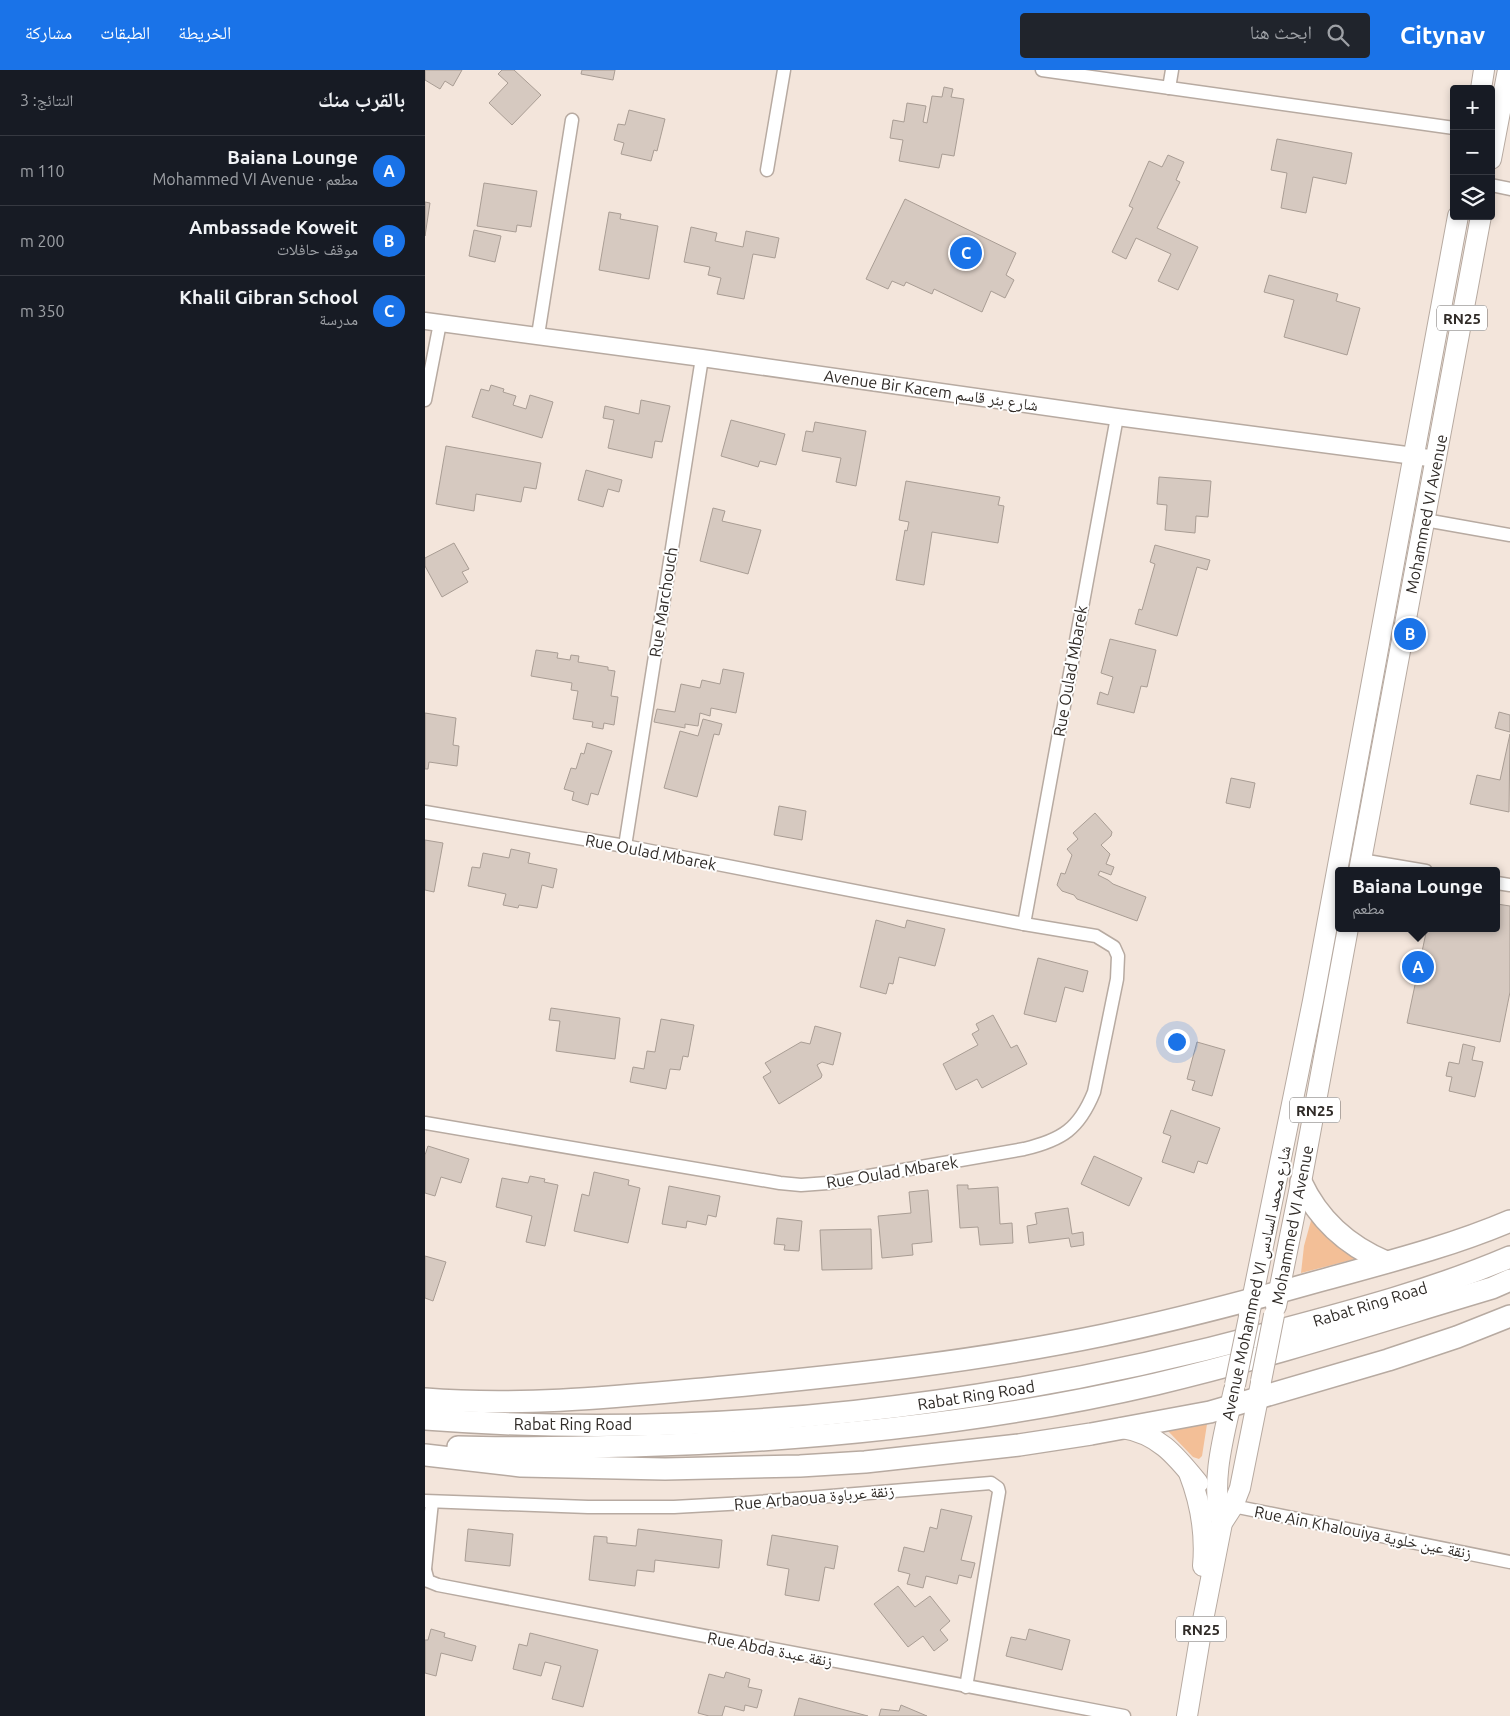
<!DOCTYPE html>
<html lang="ar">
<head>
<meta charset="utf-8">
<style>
  body { margin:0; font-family:Ubuntu,"Noto Naskh Arabic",sans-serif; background:#20242c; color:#f1f3f6; direction:rtl }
  .controls { position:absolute; right:15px; top:15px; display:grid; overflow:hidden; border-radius:5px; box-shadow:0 2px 8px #0003 }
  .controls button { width:45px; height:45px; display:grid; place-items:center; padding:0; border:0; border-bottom:1px solid #363941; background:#171b24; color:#f1f3f6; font:25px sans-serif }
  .you { position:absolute; left:751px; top:971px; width:18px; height:18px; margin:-12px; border:4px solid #fff; border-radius:50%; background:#1a73e8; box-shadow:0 0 0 8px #1a73e833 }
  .badge { display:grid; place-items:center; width:32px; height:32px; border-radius:50%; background:#1a73e8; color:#fff; font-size:16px; font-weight:700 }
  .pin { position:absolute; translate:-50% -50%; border:2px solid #fff; box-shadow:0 1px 5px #0006 }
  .popup { position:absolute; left:910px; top:797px; width:165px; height:65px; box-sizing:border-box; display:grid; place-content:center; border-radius:5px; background:#171b24; filter:drop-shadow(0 1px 4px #0005); font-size:16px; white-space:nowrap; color:#9ea1a6 }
  .popup b { font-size:19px; color:#f1f3f6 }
  .popup::after { content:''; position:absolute; left:50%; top:100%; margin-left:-10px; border:10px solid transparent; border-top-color:#171b24 }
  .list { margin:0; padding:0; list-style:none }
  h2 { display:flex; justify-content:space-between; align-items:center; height:65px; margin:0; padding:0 20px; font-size:21px }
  h2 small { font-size:16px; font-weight:400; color:#9ea1a6 }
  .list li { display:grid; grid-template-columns:32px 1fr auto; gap:15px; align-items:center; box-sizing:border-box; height:70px; padding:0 20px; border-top:1px solid #363941 }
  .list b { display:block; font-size:19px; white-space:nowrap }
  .list p { margin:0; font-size:16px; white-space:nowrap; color:#9ea1a6 }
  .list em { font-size:16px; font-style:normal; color:#9ea1a6 }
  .icon { flex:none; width:28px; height:28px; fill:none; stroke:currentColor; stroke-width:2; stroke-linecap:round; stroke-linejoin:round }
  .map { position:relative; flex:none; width:1085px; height:1646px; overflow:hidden; direction:ltr }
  header { display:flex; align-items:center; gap:30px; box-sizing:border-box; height:70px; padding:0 25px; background:#1a73e8; color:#fff }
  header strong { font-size:24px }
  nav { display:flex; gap:28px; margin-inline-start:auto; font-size:18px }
  .search { width:350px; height:45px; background:#20242c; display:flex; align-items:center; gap:12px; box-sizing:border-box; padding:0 18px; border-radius:5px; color:#9ea1a6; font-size:19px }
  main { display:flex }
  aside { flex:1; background:#171b24 }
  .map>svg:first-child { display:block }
</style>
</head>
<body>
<header>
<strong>Citynav</strong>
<div class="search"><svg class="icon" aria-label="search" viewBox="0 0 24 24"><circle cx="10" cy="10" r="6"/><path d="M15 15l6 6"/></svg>ابحث هنا</div>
<nav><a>الخريطة</a><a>الطبقات</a><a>مشاركة</a></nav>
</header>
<main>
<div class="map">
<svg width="1085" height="1646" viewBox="0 0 1085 1646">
  <rect width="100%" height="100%" fill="#f3e5db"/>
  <g fill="#f3bf97">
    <polygon points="887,1147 934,1188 876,1203 879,1176"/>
    <polygon points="782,1354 777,1386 774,1389 768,1387 743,1361"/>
  </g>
  <g fill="#d6c9c0" stroke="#a99d94">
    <polygon points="0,0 37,0 28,16 20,11 15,19 0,10"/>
    <polygon points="77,0 89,0 116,25 87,55 64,33 83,13 73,4"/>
    <polygon points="157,0 190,0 188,10 156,4"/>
    <polygon points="519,17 528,19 526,27 539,29 529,86 517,84 514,98 474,91 478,70 465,68 468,50 479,52 482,33 501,36 498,52 502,53 507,26 517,27"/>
    <polygon points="204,40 240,49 232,81 229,80 226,91 196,84 199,73 189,70 193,54 200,55"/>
    <polygon points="852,69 927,83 921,114 888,107 881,143 856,138 862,103 846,100"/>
    <polygon points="743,85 759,92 751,110 755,112 732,158 773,177 753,220 733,211 746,184 711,168 701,189 687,182 708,138 704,136 724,91 737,97"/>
    <polygon points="59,113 112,121 106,157 92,155 91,162 52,156"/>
    <polygon points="480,129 591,183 581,205 589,210 580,228 566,221 557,242 509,219 507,224 481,212 479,216 467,211 463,219 441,209"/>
    <polygon points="0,132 5,133 0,166"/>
    <polygon points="184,142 196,144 195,149 233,156 224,209 174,200"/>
    <polygon points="266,157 292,163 290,171 318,177 321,161 354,168 350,188 328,184 319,229 292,224 296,208 283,205 285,197 259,192"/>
    <polygon points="49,160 76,166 70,192 44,186"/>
    <polygon points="844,205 913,224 911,231 935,238 922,285 859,267 869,230 839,222"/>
    <polygon points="66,315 79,319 78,322 91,326 88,335 101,339 105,325 128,332 117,368 47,347 56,319 64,321"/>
    <polygon points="216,330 245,336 237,372 230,371 227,388 183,378 189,350 178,348 180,336 214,344"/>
    <polygon points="306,350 360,364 351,395 335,391 333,397 296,386"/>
    <polygon points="390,352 441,361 431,416 411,412 416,388 377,381 381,361 388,362"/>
    <polygon points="21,376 116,393 111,419 99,417 96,432 51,424 49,441 11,434"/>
    <polygon points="161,400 197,410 194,422 183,419 178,437 153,430"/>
    <polygon points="734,407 786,411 783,447 771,446 770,463 740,460 742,435 732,434"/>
    <polygon points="481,411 575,427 573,435 579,436 573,473 507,462 499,515 471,510 480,460 482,461 484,452 474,450"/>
    <polygon points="288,438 300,441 297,451 336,460 323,504 275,491"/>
    <polygon points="29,473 44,499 37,502 43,512 17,527 0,496 0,488"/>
    <polygon points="730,475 785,490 782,500 772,497 752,566 710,554 714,539 717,540 730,494 725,492"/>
    <polygon points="685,569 731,580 722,617 716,616 709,643 672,634 675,622 683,625 688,607 676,603"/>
    <polygon points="111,580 133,583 132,588 145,590 146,585 154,586 153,592 183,597 183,600 190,601 186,626 193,627 189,655 179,653 178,659 167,657 168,652 148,649 153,621 146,620 147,613 106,606"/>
    <polygon points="298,599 319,603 311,643 286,638 285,646 275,643 273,656 260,654 260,658 229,652 232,639 250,642 256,614 275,618 277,610 295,614"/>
    <polygon points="1074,642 1085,645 1085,662 1070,658"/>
    <polygon points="0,643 31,648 28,675 34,676 32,696 4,692 3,699 0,699"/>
    <polygon points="278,649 297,654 294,665 289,664 272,727 239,718 255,661 273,666"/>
    <polygon points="1085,664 1084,742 1045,734 1052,705 1075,710"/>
    <polygon points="162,673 187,681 173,725 166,723 163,735 147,730 149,722 139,719 146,698 151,699 156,683 159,684"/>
    <polygon points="806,708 830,713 825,738 801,733"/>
    <polygon points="354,736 381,741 377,770 349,765"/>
    <polygon points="670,743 687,762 686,766 676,775 685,784 681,794 689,797 686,805 675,801 673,805 683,810 688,814 721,827 712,851 652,829 649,825 637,821 632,815 636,803 640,804 647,785 642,779 653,769 648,763"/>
    <polygon points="0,770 18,773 9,822 0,820"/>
    <polygon points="86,779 105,783 103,793 132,799 128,818 117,815 112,838 94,835 93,838 78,835 81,824 43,816 47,797 55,798 58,783 84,788"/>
    <polygon points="1072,834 1085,836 1085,922 1075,972 982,953 1002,858 1072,858"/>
    <polygon points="451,850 480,858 482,850 520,859 510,896 474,887 468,914 464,913 461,924 435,917"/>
    <polygon points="613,888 663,901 658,922 640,917 631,952 599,944"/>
    <polygon points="126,938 195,948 190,989 131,981 135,951 124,950"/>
    <polygon points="568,945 586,978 592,975 602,994 557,1018 552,1009 531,1020 518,994 553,975 547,964 554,960 551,954"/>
    <polygon points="236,949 269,955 263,987 258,986 255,1000 245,999 241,1019 205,1012 208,997 219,999 222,981 230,982"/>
    <polygon points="390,956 416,963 408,995 397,992 392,995 397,1005 396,1008 354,1034 338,1007 346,1002 340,993 376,972 385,974"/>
    <polygon points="772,972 800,980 787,1026 767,1020 770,1011 762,1009"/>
    <polygon points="1038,974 1050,977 1047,990 1058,992 1050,1027 1024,1021 1027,1007 1021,1006 1024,992 1034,994"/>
    <polygon points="746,1040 795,1058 782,1094 773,1091 769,1103 737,1092 746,1066 738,1063"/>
    <polygon points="3,1076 44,1089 36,1113 16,1107 10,1126 0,1123 0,1085"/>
    <polygon points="669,1086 717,1108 704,1136 656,1114"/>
    <polygon points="169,1102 204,1110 203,1115 215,1118 203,1173 149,1161 157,1124 164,1126"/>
    <polygon points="105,1106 120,1109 119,1112 133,1115 120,1176 101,1172 107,1146 71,1137 77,1108 103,1113"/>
    <polygon points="532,1115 543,1115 543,1119 573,1117 575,1154 587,1153 588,1173 555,1175 553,1157 535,1158"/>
    <polygon points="244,1116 295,1126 291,1147 283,1145 281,1155 262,1151 261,1158 237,1154"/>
    <polygon points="503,1120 507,1172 487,1174 488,1185 457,1188 453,1146 486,1143 484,1122"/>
    <polygon points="643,1138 647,1164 658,1162 659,1175 646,1177 644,1168 604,1173 602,1156 612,1154 610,1143"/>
    <polygon points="352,1148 377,1151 374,1181 359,1180 360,1175 349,1174"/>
    <polygon points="446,1159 447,1199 397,1200 395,1160"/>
    <polygon points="0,1186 21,1192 8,1231 0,1228"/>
    <polygon points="516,1439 547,1446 536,1490 550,1493 546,1508 534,1505 532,1514 501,1506 498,1518 482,1514 485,1504 473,1501 479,1477 499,1482 505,1457 512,1459"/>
    <polygon points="43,1459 88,1464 85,1496 40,1491"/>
    <polygon points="213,1459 297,1470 294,1498 230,1490 229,1502 212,1500 210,1516 164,1510 169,1466 182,1467 182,1473 211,1476"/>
    <polygon points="347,1465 413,1476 409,1499 400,1497 394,1531 360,1525 364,1499 342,1495"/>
    <polygon points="473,1516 490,1537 505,1526 525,1551 515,1560 523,1570 509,1581 498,1566 483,1577 449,1534"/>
    <polygon points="6,1559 20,1563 19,1567 51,1576 47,1591 16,1583 11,1606 0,1603 0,1570 3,1570"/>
    <polygon points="604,1559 645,1570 637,1600 581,1586 586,1567 601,1570"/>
    <polygon points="105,1563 173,1580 158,1637 127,1629 136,1596 120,1592 116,1606 88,1599 94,1574 102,1576"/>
    <polygon points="301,1602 325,1609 323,1617 337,1620 332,1638 320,1635 319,1641 300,1636 297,1646 284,1646 273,1643 284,1604 299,1608"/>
    <polygon points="374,1628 443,1646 369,1646"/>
    <polygon points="476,1635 502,1646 454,1646 456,1639 474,1641"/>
  </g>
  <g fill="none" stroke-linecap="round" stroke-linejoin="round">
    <g stroke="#b7aaa1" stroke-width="15">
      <g id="minor">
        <polyline points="617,0 1029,58"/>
        <polyline points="744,18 747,0"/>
        <polyline points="342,100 359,0"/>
        <polyline points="1066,115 1085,119"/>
        <polyline points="113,265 147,50"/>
        <polyline points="0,330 15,253"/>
        <polyline points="1000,450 1085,465"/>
        <path d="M0 742 200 776 599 854 671 866 689 877 693 886 692 909 669 1022C654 1059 637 1070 599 1079L403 1113 376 1115 355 1113 0 1053"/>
        <polyline points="200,776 277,288"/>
        <polyline points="936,790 1001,801"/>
        <polyline points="1072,813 1085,815"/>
        <polyline points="599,854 692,347"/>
        <polyline points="0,1431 163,1437 249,1437 320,1433 566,1413 573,1418 574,1422 541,1617"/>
        <polyline points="803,1435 1085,1492"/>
        <polyline points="0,1499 7,1432"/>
        <polyline points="0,1500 3,1511 13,1515 699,1646"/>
      </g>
    </g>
    <g stroke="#b7aaa1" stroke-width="19">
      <polyline id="tertiary" points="0,251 277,288 692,347 1012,389"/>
    </g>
    <g stroke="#b7aaa1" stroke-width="22">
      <g id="primary">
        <polyline points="1056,19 1059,0"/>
        <polyline points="1066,89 1083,0"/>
        <polyline points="934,801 1056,146"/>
        <polyline points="851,1236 876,1112 923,858"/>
        <polyline points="824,1245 888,931 1033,146"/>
        <path d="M697 1358C734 1364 751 1386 773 1413"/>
        <path d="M764 1403C776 1434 781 1463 778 1496"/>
        <path d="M797 1453C784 1413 800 1361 809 1320"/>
        <polyline points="762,1646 778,1550 797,1453 808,1436 815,1418 836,1313"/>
      </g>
    </g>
    <g stroke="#b7aaa1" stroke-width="24">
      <g id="trunk">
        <path d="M876 1112C894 1151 923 1176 961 1192"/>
        <path d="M0 1329C101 1337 199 1326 299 1317 426 1305 554 1291 679 1265 751 1250 823 1231 894 1211 959 1193 1024 1177 1085 1151"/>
        <path d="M0 1349C286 1371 576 1336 852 1261 931 1240 1010 1219 1085 1187"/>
        <path d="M33 1377C91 1379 149 1377 207 1376 384 1371 559 1354 731 1314 845 1287 956 1251 1067 1218L1085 1210"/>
        <polyline points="0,1385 96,1396 240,1399 375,1396 440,1392 594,1375 666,1364 785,1342 963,1290 1032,1267 1085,1246"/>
      </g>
    </g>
    <use href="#minor" stroke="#fff" stroke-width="12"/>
    <use href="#tertiary" stroke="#fff" stroke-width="16"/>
    <use href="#primary" stroke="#fff" stroke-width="20"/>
    <use href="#trunk" stroke="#fff" stroke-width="21"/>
    <g stroke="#b7aaa1" stroke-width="22" stroke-linecap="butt">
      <g id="primary-bridge">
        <polyline points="836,1311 849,1245"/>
        <polyline points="810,1315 824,1247"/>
      </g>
    </g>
    <use href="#primary-bridge" stroke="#fff" stroke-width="20"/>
  </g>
  <g text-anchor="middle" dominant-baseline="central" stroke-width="4" stroke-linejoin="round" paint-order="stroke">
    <g fill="#fff" stroke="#6e6b68" stroke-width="1">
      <rect x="1012" y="235.5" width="50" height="25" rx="4"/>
      <rect x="865" y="1027.5" width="50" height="25" rx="4"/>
      <rect x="751" y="1546.5" width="50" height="25" rx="4"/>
    </g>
    <g font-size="15" font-weight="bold" fill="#302b27">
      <text x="1037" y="248">RN25</text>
      <text x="890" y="1040">RN25</text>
      <text x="776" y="1559">RN25</text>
    </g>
    <g font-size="16" fill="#302b27" stroke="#fff">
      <text transform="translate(506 320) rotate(8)">Avenue Bir Kacem شارع بئر قاسم</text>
      <text transform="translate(1001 444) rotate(-79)">Mohammed VI Avenue</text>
      <text transform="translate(238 532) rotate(-81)">Rue Marchouch</text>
      <text transform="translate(645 601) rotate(-80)">Rue Oulad Mbarek</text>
      <text transform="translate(226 782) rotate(11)">Rue Oulad Mbarek</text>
      <text transform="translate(467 1102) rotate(-9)">Rue Oulad Mbarek</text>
      <text transform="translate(867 1155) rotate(-79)">Mohammed VI Avenue</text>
      <text transform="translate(831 1213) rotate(-78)">Avenue Mohammed VI شارع محمد السادس</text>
      <text transform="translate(945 1234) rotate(-17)">Rabat Ring Road</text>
      <text transform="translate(551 1325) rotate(-9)">Rabat Ring Road</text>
      <text x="148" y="1354">Rabat Ring Road</text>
      <text transform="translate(389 1427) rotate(-5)">Rue Arbaoua زنقة عرباوة</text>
      <text transform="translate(938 1462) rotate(11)">Rue Ain Khalouiya زنقة عين خلوية</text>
      <text transform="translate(345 1579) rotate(11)">Rue Abda زنقة عبدة</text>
    </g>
  </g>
</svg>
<div class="controls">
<button>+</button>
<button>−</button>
<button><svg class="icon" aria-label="layers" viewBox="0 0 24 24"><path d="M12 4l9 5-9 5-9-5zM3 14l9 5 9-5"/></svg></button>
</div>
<div class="you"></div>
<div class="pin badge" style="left:993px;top:897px">A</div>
<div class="popup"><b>Baiana Lounge</b>مطعم</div>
<div class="pin badge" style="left:985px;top:564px">B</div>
<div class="pin badge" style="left:541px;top:183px">C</div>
</div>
<aside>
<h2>بالقرب منك<small>النتائج: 3</small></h2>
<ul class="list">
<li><span class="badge">A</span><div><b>Baiana Lounge</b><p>مطعم · Mohammed VI Avenue</p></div><em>110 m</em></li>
<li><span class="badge">B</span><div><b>Ambassade Koweit</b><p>موقف حافلات</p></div><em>200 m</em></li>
<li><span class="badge">C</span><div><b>Khalil Gibran School</b><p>مدرسة</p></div><em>350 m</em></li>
</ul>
</aside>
</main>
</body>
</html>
